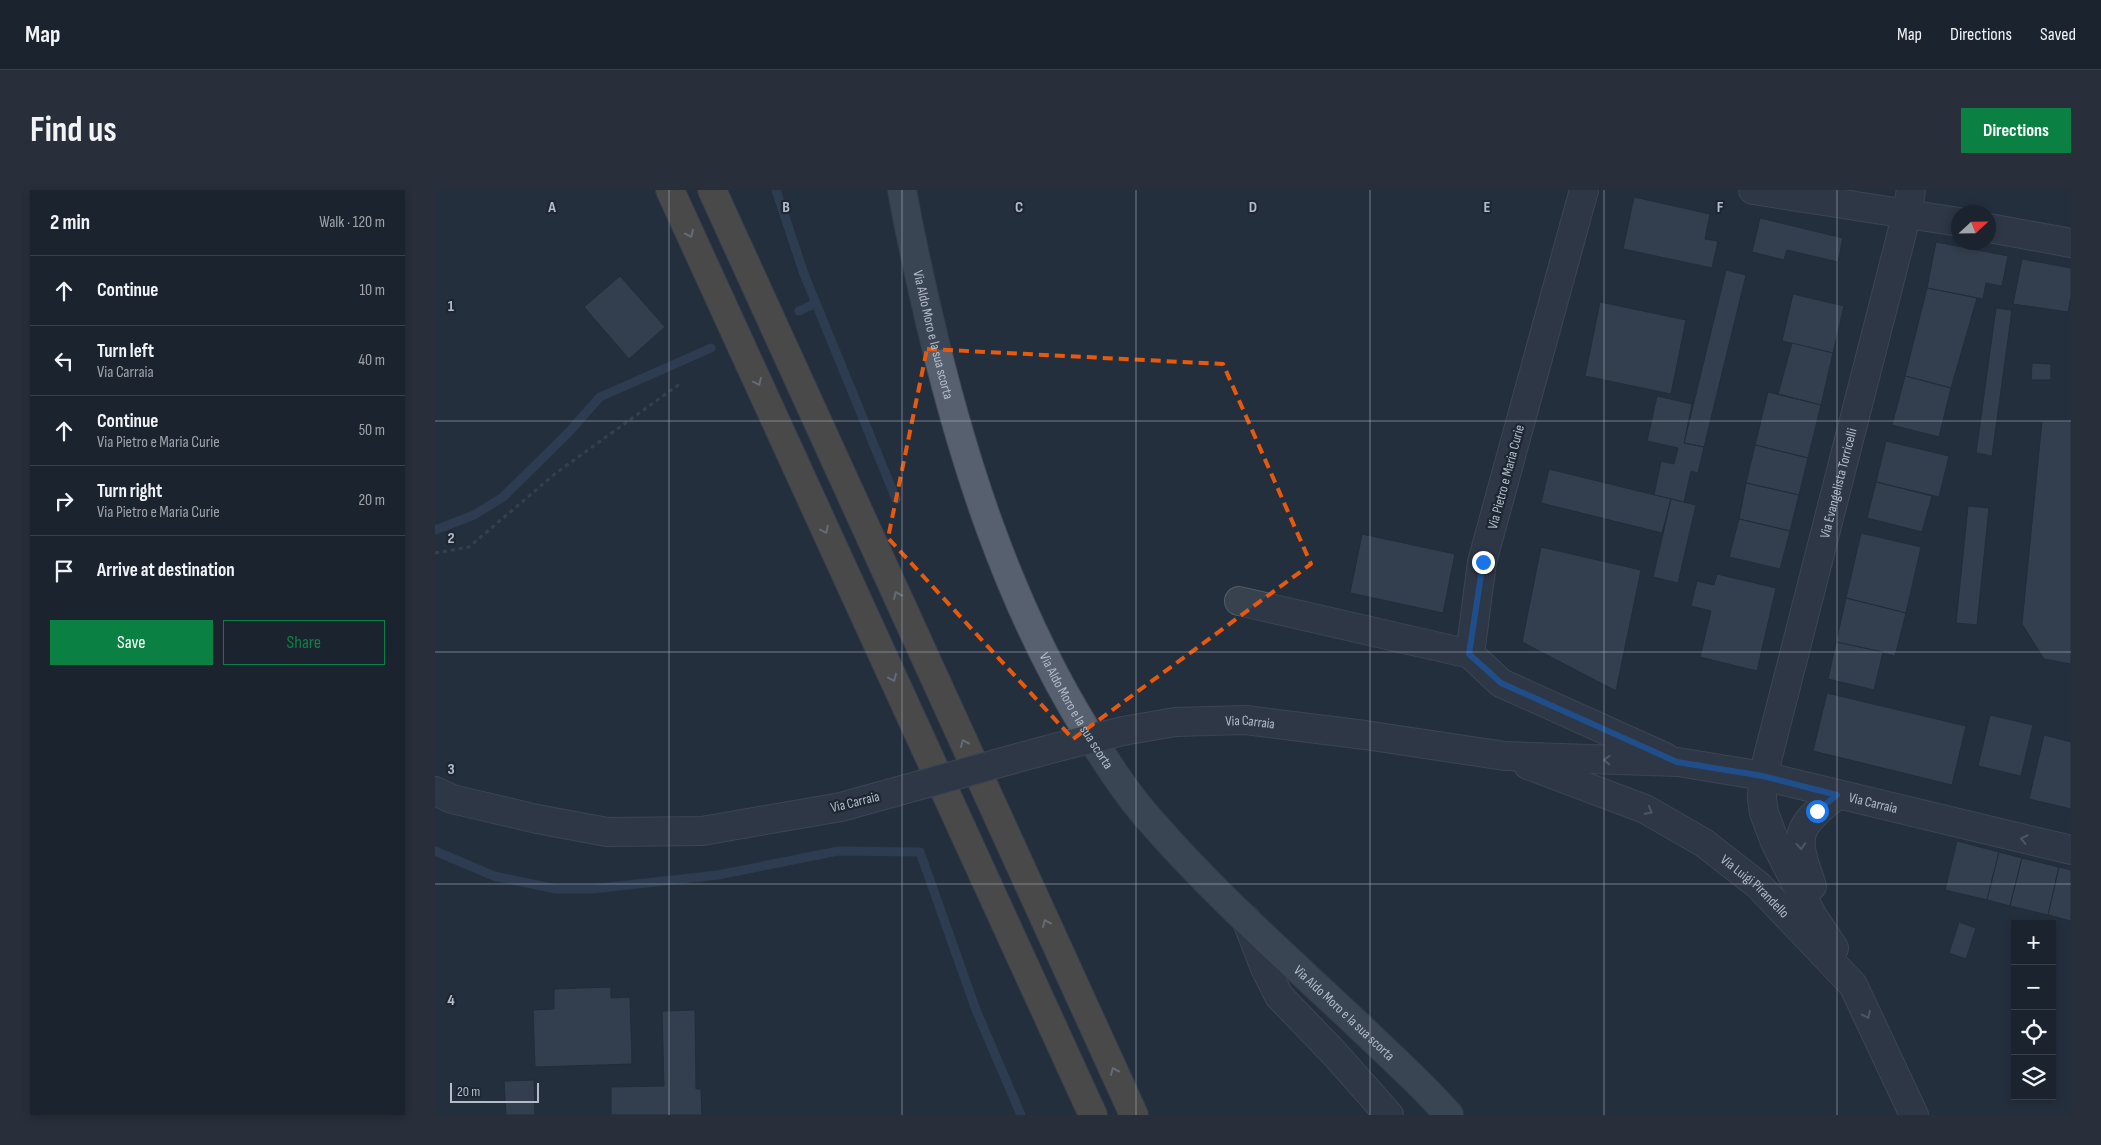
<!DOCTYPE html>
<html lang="en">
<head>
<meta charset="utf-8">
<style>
  body { margin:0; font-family:"Sofia Sans Condensed",sans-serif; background:#282f3a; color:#f1f3f6 }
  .controls { position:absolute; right:15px; bottom:15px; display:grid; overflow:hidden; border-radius:0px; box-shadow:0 2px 8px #0003 }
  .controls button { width:45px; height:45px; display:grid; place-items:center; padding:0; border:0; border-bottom:1px solid #39404a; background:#1b232e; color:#f1f3f6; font:25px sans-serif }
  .compass { position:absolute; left:1516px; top:15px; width:45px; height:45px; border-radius:50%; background:#1b232e; box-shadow:0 2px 8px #0003; rotate:68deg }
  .scale { position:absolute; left:15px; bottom:12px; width:89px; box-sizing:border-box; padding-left:5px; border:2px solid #b4bcc9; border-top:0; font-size:14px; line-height:18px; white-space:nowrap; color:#b4bcc9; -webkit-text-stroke:4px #1d2633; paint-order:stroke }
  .stop { position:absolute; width:15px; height:15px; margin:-11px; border:4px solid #1a73e8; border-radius:50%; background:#fff }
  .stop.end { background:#1a73e8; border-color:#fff; box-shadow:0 1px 5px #0008 }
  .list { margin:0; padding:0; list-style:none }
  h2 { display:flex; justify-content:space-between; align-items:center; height:65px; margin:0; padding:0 20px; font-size:21px }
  h2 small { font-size:16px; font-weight:400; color:#a0a4aa }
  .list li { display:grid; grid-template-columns:32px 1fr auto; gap:15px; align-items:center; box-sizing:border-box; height:70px; padding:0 20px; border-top:1px solid #39404a }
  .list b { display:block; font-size:19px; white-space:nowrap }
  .list p { margin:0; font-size:16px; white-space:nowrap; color:#a0a4aa }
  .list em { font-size:16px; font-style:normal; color:#a0a4aa }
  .actions { display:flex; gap:10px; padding:15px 20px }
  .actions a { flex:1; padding:11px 0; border:1px solid #0b8043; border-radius:0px; text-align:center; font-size:18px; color:#0b8043 }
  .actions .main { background:#0b8043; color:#fff }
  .icon { flex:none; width:28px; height:28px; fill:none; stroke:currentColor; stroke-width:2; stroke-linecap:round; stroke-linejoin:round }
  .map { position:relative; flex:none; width:1636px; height:925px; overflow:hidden; border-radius:0px }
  header { display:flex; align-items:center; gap:30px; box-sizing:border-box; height:70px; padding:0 25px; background:#1b232e; border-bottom:1px solid #39404a }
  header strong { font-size:24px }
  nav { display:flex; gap:28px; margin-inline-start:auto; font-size:18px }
  .intro { display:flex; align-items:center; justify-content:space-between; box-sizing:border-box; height:120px; padding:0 30px }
  h1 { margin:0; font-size:35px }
  .button { padding:12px 22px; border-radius:0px; background:#0b8043; color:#fff; font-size:18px; font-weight:700 }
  main { display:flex; gap:30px; padding:0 30px }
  aside { flex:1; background:#1b232e; border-radius:0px; box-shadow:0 2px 8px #0003 }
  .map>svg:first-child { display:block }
</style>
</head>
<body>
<header>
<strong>Map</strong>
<nav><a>Map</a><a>Directions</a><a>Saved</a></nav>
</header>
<div class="intro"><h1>Find us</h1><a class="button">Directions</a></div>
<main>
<aside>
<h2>2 min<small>Walk · 120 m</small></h2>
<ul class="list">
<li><svg class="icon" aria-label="ahead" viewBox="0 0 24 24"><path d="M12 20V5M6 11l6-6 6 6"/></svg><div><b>Continue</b></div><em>10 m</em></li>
<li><svg class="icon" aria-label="left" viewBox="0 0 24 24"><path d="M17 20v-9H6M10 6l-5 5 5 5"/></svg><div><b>Turn left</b><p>Via Carraia</p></div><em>40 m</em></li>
<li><svg class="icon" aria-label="ahead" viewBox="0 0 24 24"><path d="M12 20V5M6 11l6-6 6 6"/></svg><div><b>Continue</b><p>Via Pietro e Maria Curie</p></div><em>50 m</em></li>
<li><svg class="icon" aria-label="right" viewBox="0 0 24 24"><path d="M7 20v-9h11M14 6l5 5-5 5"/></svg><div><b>Turn right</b><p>Via Pietro e Maria Curie</p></div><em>20 m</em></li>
<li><svg class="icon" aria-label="arrive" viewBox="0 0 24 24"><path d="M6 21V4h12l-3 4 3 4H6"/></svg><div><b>Arrive at destination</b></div></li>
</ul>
<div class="actions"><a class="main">Save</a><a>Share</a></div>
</aside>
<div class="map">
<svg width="1636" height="925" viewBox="0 0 1636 925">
  <rect width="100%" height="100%" fill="#242f3e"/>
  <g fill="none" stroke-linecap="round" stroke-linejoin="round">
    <g stroke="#394c67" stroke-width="9">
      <polyline points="341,0 369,84 461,309"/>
      <polyline points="364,121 381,113"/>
      <polyline points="0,340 39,325 68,307 132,244 165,207 276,158"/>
      <polyline points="0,661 59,686 121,699 157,699 283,685 403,661 485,662 541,820 586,925"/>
    </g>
  </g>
  <g fill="#455162" stroke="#1f2835">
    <polygon points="1199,7 1275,24 1270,49 1283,51 1277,78 1188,59"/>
    <polygon points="1325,28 1408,48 1403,72 1352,60 1349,70 1317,62"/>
    <polygon points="1501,52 1573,66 1567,96 1551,93 1548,109 1492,98"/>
    <polygon points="1587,69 1636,78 1636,106 1633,122 1578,114"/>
    <polygon points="1291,80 1311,85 1269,257 1249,253"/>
    <polygon points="185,86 230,137 194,169 149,117"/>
    <polygon points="1492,98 1542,108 1516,198 1470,186"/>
    <polygon points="1358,104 1409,116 1398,163 1347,151"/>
    <polygon points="1165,112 1251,130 1236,204 1150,186"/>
    <polygon points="1561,118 1577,120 1557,266 1541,263"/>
    <polygon points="1357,153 1398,163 1386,215 1343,204"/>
    <polygon points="1597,173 1616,174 1616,190 1596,190"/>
    <polygon points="1470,186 1516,198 1504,247 1457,235"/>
    <polygon points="1333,202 1386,215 1373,268 1320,255"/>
    <polygon points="1222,206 1257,214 1249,253 1269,257 1263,283 1256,281 1249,312 1219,305 1226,271 1239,274 1243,258 1212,251"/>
    <polygon points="1607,231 1636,231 1636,474 1609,469 1587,434"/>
    <polygon points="1451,251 1514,266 1504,307 1441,292"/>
    <polygon points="1320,255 1373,268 1364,305 1311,293"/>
    <polygon points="1114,279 1236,309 1227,343 1106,313"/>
    <polygon points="1441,292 1497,306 1487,342 1432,328"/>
    <polygon points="1311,293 1364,305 1355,341 1304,329"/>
    <polygon points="1236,309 1261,315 1243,393 1218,387"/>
    <polygon points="1533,316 1554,318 1542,435 1521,433"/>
    <polygon points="1304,329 1355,341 1345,379 1294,367"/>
    <polygon points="1426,343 1486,357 1471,423 1411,408"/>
    <polygon points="927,344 1020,364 1008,423 915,403"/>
    <polygon points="1106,357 1206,380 1181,501 1087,452"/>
    <polygon points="1282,384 1341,398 1322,481 1265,467 1276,421 1256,416 1262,391 1279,395"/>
    <polygon points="1411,408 1471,423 1460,466 1401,452"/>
    <polygon points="1401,452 1448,462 1439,500 1393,489"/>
    <polygon points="1392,503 1531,536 1517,595 1378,561"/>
    <polygon points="1555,525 1598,535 1586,586 1543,576"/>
    <polygon points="1609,545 1636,552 1636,619 1594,609"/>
    <polygon points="1522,651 1564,662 1552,710 1510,700"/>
    <polygon points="1564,662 1587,668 1575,716 1552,710"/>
    <polygon points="1587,668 1624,677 1613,725 1575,716"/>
    <polygon points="1624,677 1636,680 1636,731 1613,725"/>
    <polygon points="1524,732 1541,738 1531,769 1514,763"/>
    <polygon points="176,797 176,808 195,807 197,874 100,877 98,820 119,819 119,799"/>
    <polygon points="260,820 261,899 266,899 267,925 176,925 176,897 229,896 227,821"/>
    <polygon points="99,890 100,925 71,925 69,891"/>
  </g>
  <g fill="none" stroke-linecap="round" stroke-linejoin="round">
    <g stroke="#565f6c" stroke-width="30">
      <g id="minor">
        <polyline points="1149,0 1047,372 1035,464 1066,493 1230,567"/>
        <polyline points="1318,0 1524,32"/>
        <polyline points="1554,38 1636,53"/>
        <polyline points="804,411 1035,464"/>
        <path id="s1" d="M688 541 740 532 811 530 930 545 1070 566 1243 572 1328 586 1636 660"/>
        <polyline points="586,567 623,557"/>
        <path id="s2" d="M1093 575 1210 619 1269 653 1323 695 1418 795 1479 925"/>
        <polyline points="0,601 17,609 102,629 172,642 267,641 406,617"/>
        <path d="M1377 696C1359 645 1359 639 1402 605"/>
        <polyline points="811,729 830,778 844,806 899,863 954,925"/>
        <path id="s3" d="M1399 758 1377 725 1340 652 1329 623 1327 609 1328 586 1472 23 1476 0"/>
      </g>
    </g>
    <g stroke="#414a57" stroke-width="30">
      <g id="major">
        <path id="s4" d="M467 0C474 40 483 80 492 119 526 267 573 414 653 543 672 573 691 603 714 629 778 703 852 768 923 835 954 865 986 893 1014 925"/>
      </g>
    </g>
    <g stroke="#434c59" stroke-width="30">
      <g id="highway">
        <polyline points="235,0 658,925"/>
        <polyline points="277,0 699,925"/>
      </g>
    </g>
    <polyline stroke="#44595c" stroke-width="3" stroke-dasharray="4 4" stroke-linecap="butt" points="0,363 34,357 121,283 246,193"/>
    <use href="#minor" stroke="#38414e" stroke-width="28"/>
    <use href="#major" stroke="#56606e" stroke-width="28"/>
    <use href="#highway" stroke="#746855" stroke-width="28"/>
    <g stroke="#565f6c" stroke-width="30" stroke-linecap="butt">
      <g id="minor-bridge">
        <polyline points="623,557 688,541"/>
        <polyline points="406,617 586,567"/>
      </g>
    </g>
    <use href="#minor-bridge" stroke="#38414e" stroke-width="28"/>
  </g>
  <defs><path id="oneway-chevron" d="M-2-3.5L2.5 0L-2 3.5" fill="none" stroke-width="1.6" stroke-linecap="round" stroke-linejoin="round" transform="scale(1.25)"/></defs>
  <g stroke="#aeb4bd">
    <use href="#oneway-chevron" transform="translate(255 44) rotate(65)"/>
    <use href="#oneway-chevron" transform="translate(323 192) rotate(65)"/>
    <use href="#oneway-chevron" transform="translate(390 340) rotate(65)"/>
    <use href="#oneway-chevron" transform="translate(462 405) rotate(-114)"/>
    <use href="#oneway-chevron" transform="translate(458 488) rotate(65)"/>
    <use href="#oneway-chevron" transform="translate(529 553) rotate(-114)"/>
    <use href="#oneway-chevron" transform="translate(611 733) rotate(-114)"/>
    <use href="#oneway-chevron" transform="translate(679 881) rotate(-114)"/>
  </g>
  <g stroke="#7c8592">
    <use href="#oneway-chevron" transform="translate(1172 570) rotate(-178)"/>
    <use href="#oneway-chevron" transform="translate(1214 621) rotate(28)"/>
    <use href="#oneway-chevron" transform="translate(1589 649) rotate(-167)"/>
    <use href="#oneway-chevron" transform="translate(1366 656) rotate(86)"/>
    <use href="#oneway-chevron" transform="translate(1432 825) rotate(65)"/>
  </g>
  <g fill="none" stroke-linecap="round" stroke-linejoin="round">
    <polyline stroke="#1a73e8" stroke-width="6" points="1048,372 1034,464 1066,493 1242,572 1328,586 1402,605 1382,621"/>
  </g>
  <path d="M0 0H1636V925H0ZM492 159 788 174 876 374 638 549 453 348Z" fill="#242f3e" fill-opacity=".55" fill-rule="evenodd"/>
  <path fill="none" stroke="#e8590c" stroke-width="4" stroke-dasharray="10 6" stroke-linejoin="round" d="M492 159 788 174 876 374 638 549 453 348Z"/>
  <path fill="none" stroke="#b4bcc9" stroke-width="1" stroke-opacity="0.55" d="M234 0V925M467 0V925M701 0V925M935 0V925M1169 0V925M1402 0V925M0 231H1636M0 462H1636M0 694H1636"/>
  <g text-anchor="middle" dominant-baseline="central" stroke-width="4.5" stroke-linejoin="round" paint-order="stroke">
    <g font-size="14" fill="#b4bcc9" stroke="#1d2633">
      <text stroke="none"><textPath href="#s4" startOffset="148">Via Aldo Moro e la sua scorta</textPath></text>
      <text transform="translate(1071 287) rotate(-75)">Via Pietro e Maria Curie</text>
      <text stroke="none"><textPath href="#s3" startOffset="492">Via Evangelista Torricelli</textPath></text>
      <text stroke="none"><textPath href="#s4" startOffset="552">Via Aldo Moro e la sua scorta</textPath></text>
      <text stroke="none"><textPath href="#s1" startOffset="128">Via Carraia</textPath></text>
      <text transform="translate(420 612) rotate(-14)">Via Carraia</text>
      <text stroke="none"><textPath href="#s1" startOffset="758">Via Carraia</textPath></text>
      <text stroke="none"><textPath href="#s2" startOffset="260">Via Luigi Pirandello</textPath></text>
      <text stroke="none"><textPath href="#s4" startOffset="958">Via Aldo Moro e la sua scorta</textPath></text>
    </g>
  </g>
  <g font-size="16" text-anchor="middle" font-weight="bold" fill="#b4bcc9" stroke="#1d2633" stroke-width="4.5" stroke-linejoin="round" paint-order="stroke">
    <text x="117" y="22">A</text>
    <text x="351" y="22">B</text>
    <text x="584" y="22">C</text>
    <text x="818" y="22">D</text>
    <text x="1052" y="22">E</text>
    <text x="1285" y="22">F</text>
    <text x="16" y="121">1</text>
    <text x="16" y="353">2</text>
    <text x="16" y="584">3</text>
    <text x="16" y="815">4</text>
  </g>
</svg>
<div class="controls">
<button>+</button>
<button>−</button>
<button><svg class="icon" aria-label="locate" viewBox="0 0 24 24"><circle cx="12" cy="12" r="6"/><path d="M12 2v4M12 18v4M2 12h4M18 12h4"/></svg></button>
<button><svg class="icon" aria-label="layers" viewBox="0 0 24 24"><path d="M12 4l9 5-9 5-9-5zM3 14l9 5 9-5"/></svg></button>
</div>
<svg class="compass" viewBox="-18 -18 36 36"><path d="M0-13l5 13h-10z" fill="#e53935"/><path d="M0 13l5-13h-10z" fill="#a0a4aa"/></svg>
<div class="scale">20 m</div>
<div class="stop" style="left:1382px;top:621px"></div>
<div class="stop end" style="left:1048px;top:372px"></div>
</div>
</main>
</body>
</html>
